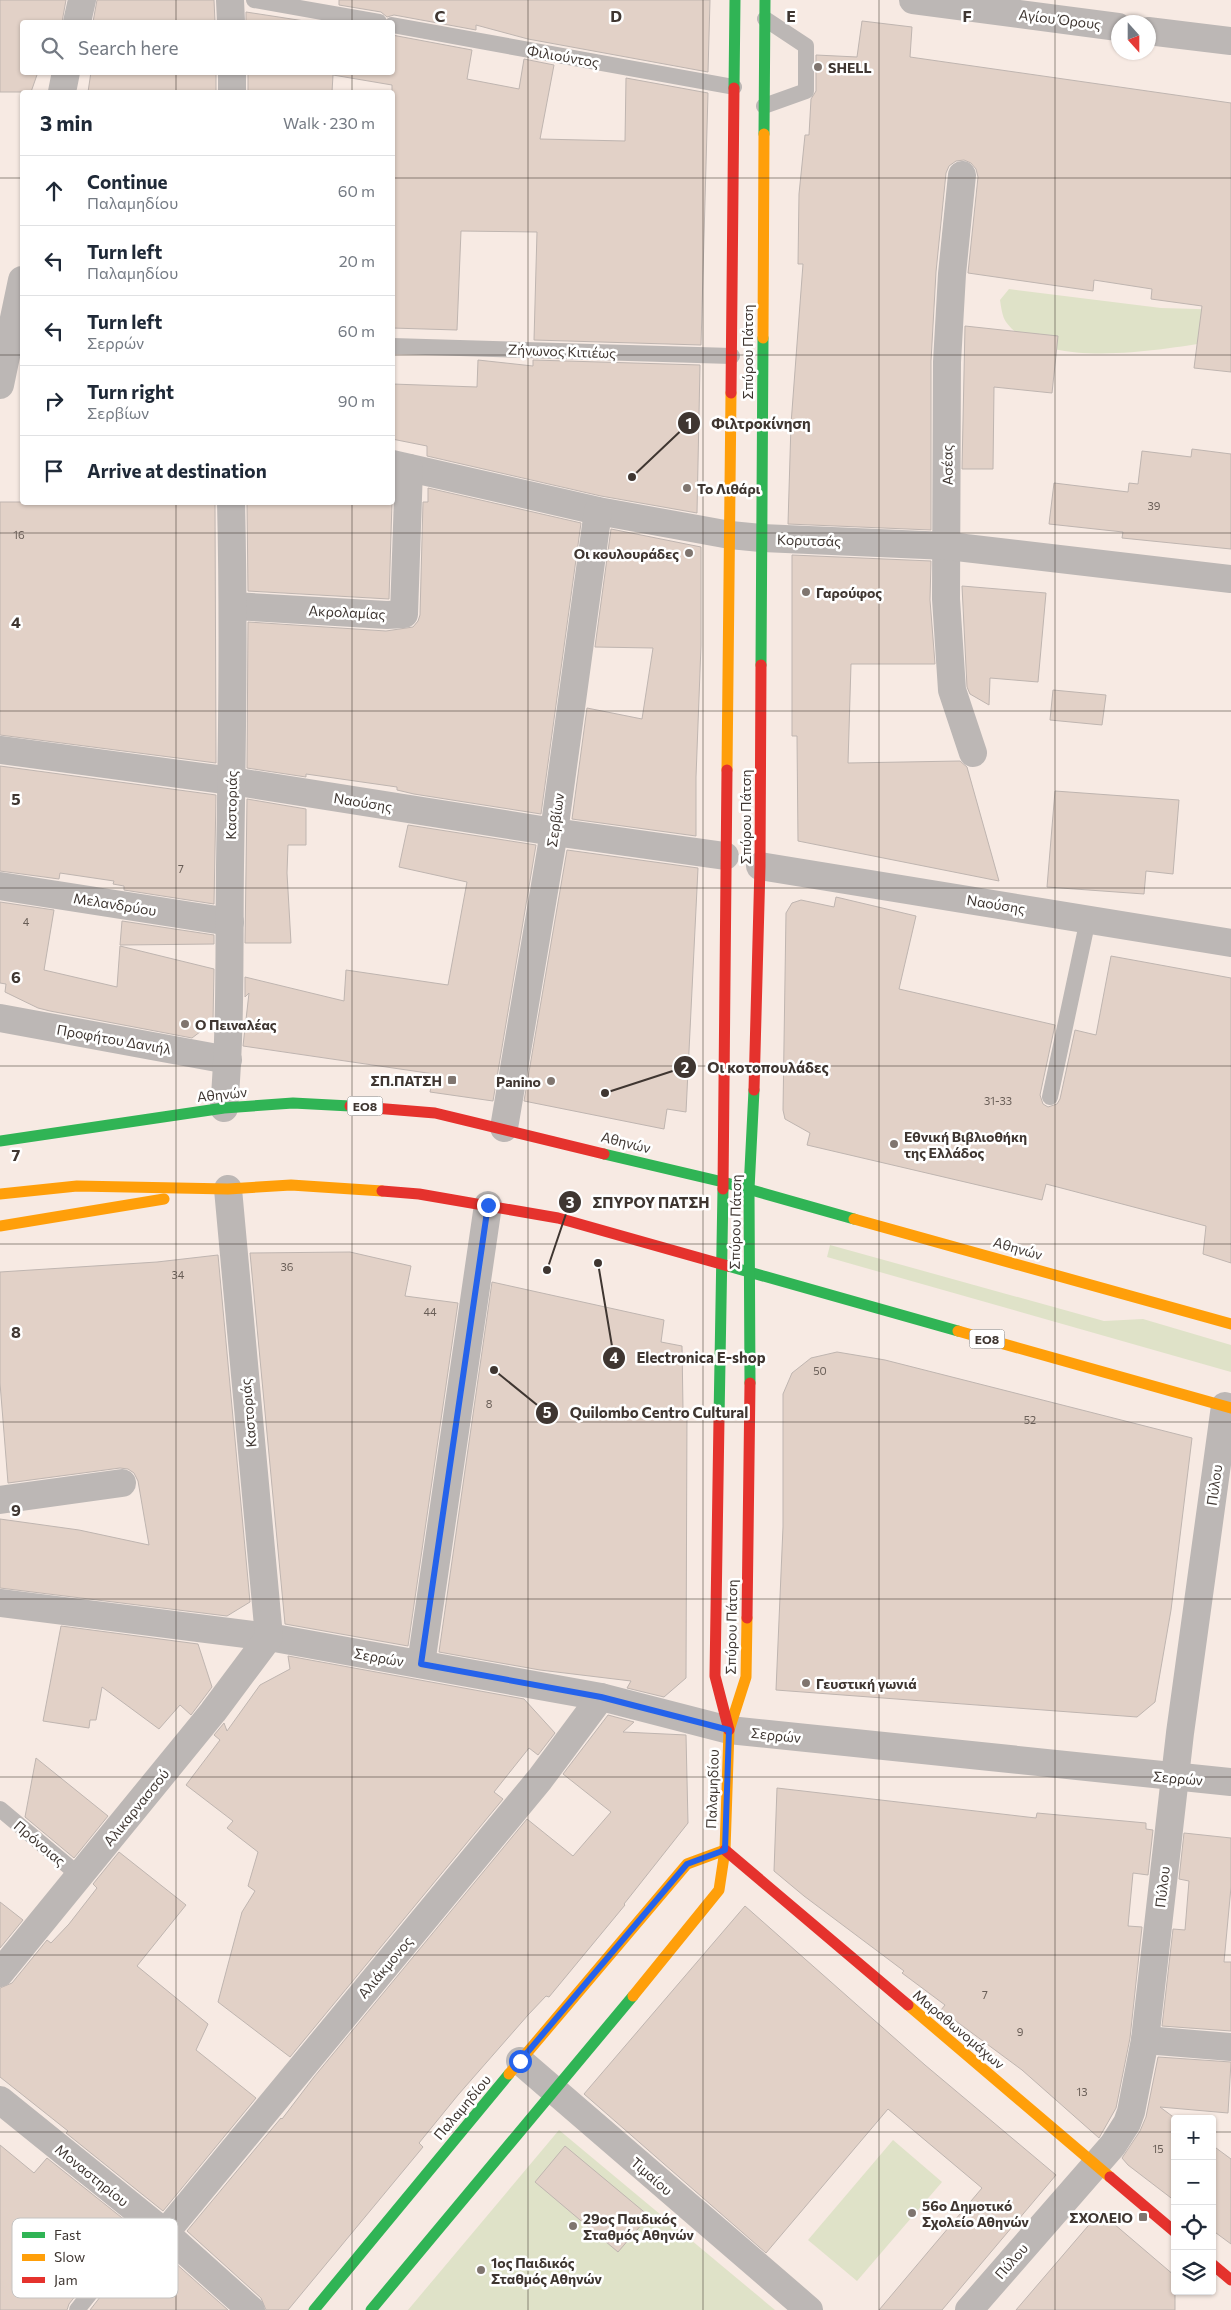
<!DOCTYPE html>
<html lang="en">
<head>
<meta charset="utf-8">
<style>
  body { margin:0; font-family:Commissioner,sans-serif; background:#f6f6f7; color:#1f2937 }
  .controls { position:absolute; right:15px; bottom:15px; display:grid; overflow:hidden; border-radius:5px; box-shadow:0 1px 4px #0004 }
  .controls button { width:45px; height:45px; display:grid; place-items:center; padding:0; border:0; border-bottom:1px solid #e0e1e3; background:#fff; color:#1f2937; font:25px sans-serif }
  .compass { position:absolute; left:1111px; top:15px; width:45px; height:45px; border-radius:50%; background:#fff; box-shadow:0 1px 4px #0004; rotate:159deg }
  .stop { position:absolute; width:15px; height:15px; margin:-11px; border:4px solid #2563eb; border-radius:50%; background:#fff }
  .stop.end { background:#2563eb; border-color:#fff; box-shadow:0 1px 5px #0008 }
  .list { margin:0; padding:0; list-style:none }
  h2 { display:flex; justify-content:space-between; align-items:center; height:65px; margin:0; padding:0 20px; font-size:21px }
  h2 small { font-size:16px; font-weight:400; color:#747a83 }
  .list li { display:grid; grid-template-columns:32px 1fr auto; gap:15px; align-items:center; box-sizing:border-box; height:70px; padding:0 20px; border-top:1px solid #e0e1e3 }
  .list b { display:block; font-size:19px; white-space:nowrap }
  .list p { margin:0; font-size:16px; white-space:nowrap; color:#747a83 }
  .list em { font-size:16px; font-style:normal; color:#747a83 }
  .icon { flex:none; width:28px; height:28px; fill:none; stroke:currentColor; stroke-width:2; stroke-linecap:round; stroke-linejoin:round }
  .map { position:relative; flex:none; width:1231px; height:2310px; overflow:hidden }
  .search { position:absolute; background:#fff; box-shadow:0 1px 4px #0004; left:20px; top:20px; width:375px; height:55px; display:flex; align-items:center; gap:12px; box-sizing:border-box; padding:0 18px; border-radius:5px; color:#747a83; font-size:19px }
  .panel { position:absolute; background:#fff; box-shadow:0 1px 4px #0004; left:20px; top:90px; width:375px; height:415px; border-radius:5px }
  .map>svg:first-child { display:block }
</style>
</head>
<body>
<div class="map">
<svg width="1231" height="2310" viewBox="0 0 1231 2310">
  <rect width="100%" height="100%" fill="#f7eae3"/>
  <g fill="#dfe2c8">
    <path d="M1009 289 1161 308 1231 310 1211 342C1158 350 1042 371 1006 322 1002 316 1001 306 1000 300Z"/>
    <polygon points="830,1245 1104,1321 1143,1319 1231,1345 1231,1372 827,1257"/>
    <polygon points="559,2130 775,2310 408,2310"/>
    <polygon points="893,2140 942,2182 857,2281 808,2240"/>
  </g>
  <g fill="#e2d1c7" stroke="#bfb5b0">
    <polygon points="0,0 66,0 62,22 22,22 22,72 38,72 31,92 0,92"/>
    <polygon points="97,0 214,0 215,22 93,22"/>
    <polygon points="339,0 710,0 708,72 528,39 476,25 476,30 394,15 387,17 381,12 339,5"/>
    <polygon points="246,12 311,22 246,22"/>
    <polygon points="862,21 912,27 910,57 1231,103 1231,372 1194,368 1202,306 1151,299 1152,289 1094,280 1093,291 968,273 978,177 976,169 971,163 964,160 956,161 949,166 946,173 936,272 931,361 931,530 788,524 791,424 803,264 798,264 799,194 805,135 809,135 811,99 816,91 816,55 857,57"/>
    <polygon points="392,35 472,50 467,79 519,89 524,59 554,65 540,139 625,141 626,78 708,93 701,345 534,340 537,232 461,231 457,330 392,328 392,85 333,75 332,92 248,92 248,72 392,72"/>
    <polygon points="91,72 216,72 216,92 88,92"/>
    <polygon points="965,326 1058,336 1052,393 994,387 993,469 962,469"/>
    <polygon points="478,360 533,366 533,360 700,365 697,513 601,496 427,456 427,446 392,439 392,384 477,387"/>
    <polygon points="1192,449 1231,454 1231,549 1122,538 1123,532 1049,524 1054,483 1128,492 1129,483 1138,484 1142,451 1191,457"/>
    <polygon points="428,488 581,523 541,814 414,794 397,790 397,787 306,774 306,777 247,768 248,622 386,631 413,627 418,621 420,615 423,502 428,502"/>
    <polygon points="0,502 215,502 216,763 0,735"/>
    <polygon points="247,502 392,502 389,599 248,591"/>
    <polygon points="611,529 701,547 701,645 696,777 696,836 572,819 587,708 642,719 653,648 595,647"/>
    <polygon points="792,555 931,561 930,600 935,664 851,664 848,763 960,761 967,767 999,881 798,841 797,736 792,736"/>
    <polygon points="962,586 1046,593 1038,682 990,678 989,705 970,694 967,687"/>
    <polygon points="1053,690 1106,695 1102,725 1050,720"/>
    <polygon points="0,766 216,795 214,904 124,890 124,886 113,884 114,881 60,873 59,879 0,871"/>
    <polygon points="1055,791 1179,800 1173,874 1146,871 1144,894 1047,887"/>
    <polygon points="247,799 306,809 306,845 288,845 287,873 291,943 245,943"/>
    <polygon points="408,825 536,845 493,1101 430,1092 434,1074 243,1046 249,993 245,997 245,977 344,1001 346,970 448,985 467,882 399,867"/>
    <polygon points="567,850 698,868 686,1112 667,1109 664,1129 524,1101"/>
    <polygon points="836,897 916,916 899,989 1055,1025 1040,1095 1043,1104 1048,1107 1057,1104 1060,1099 1075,1030 1096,1035 1111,956 1231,978 1231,1263 1203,1254 1206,1226 1046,1184 1042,1200 807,1145 810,1133 785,1119 783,1110 786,913 792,903 801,900 834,907"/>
    <polygon points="0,902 54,910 44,970 117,987 120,946 214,969 213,1022 192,1038 50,1011 38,1008 5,992 6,984 0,983"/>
    <polygon points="122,921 214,935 214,944 120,945"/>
    <polygon points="350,1252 411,1266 405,1296 458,1303 408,1646 285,1624 250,1253"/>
    <polygon points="218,1255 250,1602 227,1616 0,1588 0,1519 79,1530 149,1545 138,1481 134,1473 128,1469 120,1468 8,1483 0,1383 0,1272 157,1262"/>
    <polygon points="492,1282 664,1320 661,1342 682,1346 683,1409 687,1409 686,1678 664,1697 627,1688 631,1681 540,1670 439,1652"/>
    <polygon points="837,1352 885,1360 1192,1438 1171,1610 1155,1702 1137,1717 776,1690 783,1527 783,1394 792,1373 811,1358"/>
    <polygon points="61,1626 198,1644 212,1687 191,1715 180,1705 159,1729 102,1687 96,1720 90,1720 89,1728 43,1721"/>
    <polygon points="288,1656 524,1699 555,1733 538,1755 529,1748 494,1792 503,1799 290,2057 218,2002 242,1912 255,1891 248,1886 258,1852 227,1828 233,1821 186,1785 220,1740 214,1735 224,1723 227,1731 260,1685 290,1669"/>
    <polygon points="608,1715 634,1722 623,1732 686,1735 688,1823 624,1904 625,1905 549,1997 546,1996 528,2015 458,2095 419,2143 423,2147 288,2310 266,2310 261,2298 187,2231 281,2118 282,2119 314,2077 527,1819 573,1856 611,1812 563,1774"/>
    <polygon points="36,1758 108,1816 74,1858 25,1817"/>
    <polygon points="777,1788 1036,1818 1037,1813 1146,1823 1146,1829 1153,1830 1148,1875 1133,1873 1128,1926 1142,1927 1130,2038 1116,2108 1099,2138 1022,2070 941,2010 945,2005 902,1973 904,1971 804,1896 774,1871"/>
    <polygon points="1184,1833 1231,1838 1231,1887 1224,1962 1231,1962 1231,2031 1162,2026 1173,1929 1185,1930 1189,1881 1179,1879"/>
    <polygon points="119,1852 186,1905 137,1966 208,2024 196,2050 256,2098 163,2211 66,2133 68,2131 0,2077 0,1988 12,1983 47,1940 51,1943 69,1924 97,1888 93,1884"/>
    <polygon points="0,1902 23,1920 0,1948"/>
    <polygon points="745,1906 925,2065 1056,2175 942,2310 879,2310 982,2188 888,2109 766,2253 584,2094"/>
    <polygon points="1158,2057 1231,2062 1228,2113 1160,2107 1176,2119 1175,2201 1128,2165 1122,2158 1140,2131 1146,2117"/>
    <polygon points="0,2145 34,2173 47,2158 131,2225 69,2304 67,2310 0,2310"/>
    <polygon points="1212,2145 1231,2159 1231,2244 1212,2230"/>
    <polygon points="565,2146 649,2216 618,2252 535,2182"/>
    <polygon points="1100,2212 1175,2276 1175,2310 1016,2310"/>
    <polygon points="146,2238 155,2245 228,2310 90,2310"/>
  </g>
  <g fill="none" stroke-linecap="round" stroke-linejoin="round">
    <g stroke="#bcb7b5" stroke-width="16">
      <polyline points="254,0 379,22"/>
      <polyline points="392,25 734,87"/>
      <polyline points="764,106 806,91 806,46 765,19"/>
      <polyline points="392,346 732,356"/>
      <polyline points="1050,1097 1088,919"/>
      <polyline points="0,1809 80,1876"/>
      <polyline points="77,2310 147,2221"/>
    </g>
    <g stroke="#bcb7b5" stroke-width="28">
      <polyline points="230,0 231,22"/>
      <polyline points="913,0 1118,27"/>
      <polyline points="77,22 82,0"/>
      <polyline points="1148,31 1231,41"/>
      <polyline points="232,72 232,92"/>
      <polyline points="62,92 66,72"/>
      <polyline points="962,175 952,274 947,362 946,599 952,690 973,753"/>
      <polyline points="0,385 22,280"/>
      <polyline points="392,464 598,511 730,535 761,538 948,546 1231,579"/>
      <polyline points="234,606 387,615 404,614 409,468"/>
      <polyline points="0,750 232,781 554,832 725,856"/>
      <polyline points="760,866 1231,943"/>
      <polyline points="0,886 230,922"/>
      <polyline points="0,1018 228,1060"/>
      <path d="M224 1108C231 1027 229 946 230 866 232 744 234 624 231 502"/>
      <polyline points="504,1128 554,832 598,511"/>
      <polyline points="0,1500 122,1483"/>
      <polyline points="0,1603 269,1637 601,1697 729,1730 1231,1782"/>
      <polyline points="421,1664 488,1205"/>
      <polyline points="0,1973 213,1712 269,1637 228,1189"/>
      <polyline points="1145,2040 1231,2047"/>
      <polyline points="520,2061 809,2310"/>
      <polyline points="0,2100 165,2233 251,2310"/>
      <polyline points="165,2233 540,1779 601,1697"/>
      <polyline points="969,2310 1113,2145 1127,2123 1131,2112 1145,2040 1180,1733 1225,1406"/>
    </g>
    <g stroke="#30b455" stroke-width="11">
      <polyline points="734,88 735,0"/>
      <polyline points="764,134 765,0"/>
      <polyline points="761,665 763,338"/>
      <polyline points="0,1141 224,1108 293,1103 350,1106"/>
      <polyline points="604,1154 723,1182 854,1219"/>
      <polyline points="728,1266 958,1331"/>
      <polyline points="750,1383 749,1189 754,1090"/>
      <polyline points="719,1419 723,1189"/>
      <polyline points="314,2310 509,2074"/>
      <polyline points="371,2310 633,1996"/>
    </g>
    <g stroke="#ff9f0a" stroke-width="11">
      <polyline points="763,338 764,134"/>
      <polyline points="727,770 731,393"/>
      <polyline points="0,1194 77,1186 228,1189 291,1185 382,1191"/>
      <polyline points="854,1219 1231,1324"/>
      <polyline points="0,1226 164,1199"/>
      <polyline points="958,1331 1231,1408"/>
      <polyline points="633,1996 719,1890 725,1850 729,1730 746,1677 747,1618"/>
      <polyline points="908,2005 1110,2177"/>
      <polyline points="509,2074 687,1864 725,1850"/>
    </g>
    <g stroke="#e5322d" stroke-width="11">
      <polyline points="731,393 734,88"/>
      <polyline points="754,1090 760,866 761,665"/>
      <polyline points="350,1106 435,1113 604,1154"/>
      <polyline points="723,1189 727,770"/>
      <polyline points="382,1191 419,1194 558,1218 728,1266"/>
      <polyline points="719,1419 715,1676 729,1730"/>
      <polyline points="747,1618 750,1383"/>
      <polyline points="725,1850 908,2005"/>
      <polyline points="1110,2177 1175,2232"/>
      <polyline points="1212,2264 1231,2280"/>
    </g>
  </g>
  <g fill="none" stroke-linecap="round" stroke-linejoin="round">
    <polyline stroke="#2563eb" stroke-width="6" points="488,1205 421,1664 601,1697 729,1730 725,1850 687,1864 520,2061"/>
  </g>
  <path fill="none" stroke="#3f3631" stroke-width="1" stroke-opacity="0.55" d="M176 0V22M352 0V22M528 0V2310M703 0V2310M879 0V2310M1055 0V2310M176 72V92M352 72V92M0 178H22M392 178H1231M0 355H22M392 355H1231M176 502V2310M352 502V2310M0 533H1231M0 711H1231M0 888H1231M0 1066H1231M0 1244H1231M0 1422H1231M0 1599H1231M0 1777H1231M0 1955H1231M0 2132H1175M1212 2132H1231"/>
  <g fill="#7f756f" stroke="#fff" stroke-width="2">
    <circle cx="818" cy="67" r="5"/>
    <circle cx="687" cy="488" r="5"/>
    <circle cx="689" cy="553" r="5"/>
    <circle cx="806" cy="592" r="5"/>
    <circle cx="185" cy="1024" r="5"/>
    <rect x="447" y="1075" width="10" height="10" rx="2.5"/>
    <circle cx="551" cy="1081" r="5"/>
    <circle cx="894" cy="1144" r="5"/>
    <circle cx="806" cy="1683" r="5"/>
    <circle cx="912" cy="2213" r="5"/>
    <rect x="1138" y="2212" width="10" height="10" rx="2.5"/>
    <circle cx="573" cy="2226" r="5"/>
    <circle cx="481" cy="2270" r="5"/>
  </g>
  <g text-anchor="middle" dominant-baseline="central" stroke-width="5" stroke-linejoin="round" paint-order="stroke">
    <g font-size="11" fill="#685d56">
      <text x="1154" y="505">39</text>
      <text x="19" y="534">16</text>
      <text x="181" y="868">7</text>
      <text x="26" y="921">4</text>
      <text x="998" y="1100">31-33</text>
      <text x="287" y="1266">36</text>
      <text x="178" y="1274">34</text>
      <text x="430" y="1311">44</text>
      <text x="820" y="1370">50</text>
      <text x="489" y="1403">8</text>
      <text x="1030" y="1419">52</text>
      <text x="985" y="1994">7</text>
      <text x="1020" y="2031">9</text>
      <text x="1082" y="2091">13</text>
      <text x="1158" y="2148">15</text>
    </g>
    <g fill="#fff" stroke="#79726f" stroke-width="1">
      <rect x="347.5" y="1096.5" width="35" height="19" rx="4"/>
      <rect x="969.5" y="1329.5" width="35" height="19" rx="4"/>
    </g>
    <g font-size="12" font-weight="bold" fill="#3f3631">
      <text x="365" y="1106">ΕΟ8</text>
      <text x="987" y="1339">ΕΟ8</text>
    </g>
    <g font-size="14" fill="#3f3631" stroke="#fff">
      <text transform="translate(1060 19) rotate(7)">Αγίου Όρους</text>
      <text transform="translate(563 56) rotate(10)">Φιλιούντος</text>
      <text transform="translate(562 351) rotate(2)">Ζήνωνος Κιτιέως</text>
      <text transform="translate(747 352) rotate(-90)">Σπύρου Πάτση</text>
      <text transform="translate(947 465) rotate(-91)">Ασέας</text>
      <text transform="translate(809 540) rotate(2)">Κορυτσάς</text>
      <text transform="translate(347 612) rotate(3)">Ακρολαμίας</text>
      <text transform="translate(363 802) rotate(9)">Ναούσης</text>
      <text transform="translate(231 805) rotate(-89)">Καστοριάς</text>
      <text transform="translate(745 817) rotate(-90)">Σπύρου Πάτση</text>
      <text transform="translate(555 820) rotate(-82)">Σερβίων</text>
      <text transform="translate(115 904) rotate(9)">Μελανδρύου</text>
      <text transform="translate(996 904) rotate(9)">Ναούσης</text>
      <text transform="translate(114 1039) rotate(10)">Προφήτου Δανιήλ</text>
      <text transform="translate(222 1094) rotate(-6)">Αθηνών</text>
      <text transform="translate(626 1142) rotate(14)">Αθηνών</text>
      <text transform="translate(735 1222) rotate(-89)">Σπύρου Πάτση</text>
      <text transform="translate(1018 1248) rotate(16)">Αθηνών</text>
      <text transform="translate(248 1413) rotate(-95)">Καστοριάς</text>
      <text transform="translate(1214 1485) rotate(-82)">Πύλου</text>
      <text transform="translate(731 1627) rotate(-89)">Σπύρου Πάτση</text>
      <text transform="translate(379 1657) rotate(10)">Σερρών</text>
      <text transform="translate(776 1735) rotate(6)">Σερρών</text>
      <text transform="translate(1178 1778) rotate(5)">Σερρών</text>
      <text transform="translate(712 1789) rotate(-88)">Παλαμηδίου</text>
      <text transform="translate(136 1807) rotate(-51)">Αλικαρνασσού</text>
      <text transform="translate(40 1843) rotate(40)">Πρόνοιας</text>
      <text transform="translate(1162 1887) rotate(-83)">Πύλου</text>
      <text transform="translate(385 1967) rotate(-50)">Αλιάκμονος</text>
      <text transform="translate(959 2029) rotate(40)">Μαραθωνομάχων</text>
      <text transform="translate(462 2107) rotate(-50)">Παλαμηδίου</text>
      <text transform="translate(92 2175) rotate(39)">Μοναστηρίου</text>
      <text transform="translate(652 2176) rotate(41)">Τιμαίου</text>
      <text transform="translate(1011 2261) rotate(-49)">Πύλου</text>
    </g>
    <g font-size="14" font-weight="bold" fill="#3f3631" stroke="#fff" text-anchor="start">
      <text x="828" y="67">SHELL</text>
      <text x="697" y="488">Το Λιθάρι</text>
      <text x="679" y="553" text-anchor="end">Οι κουλουράδες</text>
      <text x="816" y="592">Γαρούφος</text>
      <text x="195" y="1024">Ο Πειναλέας</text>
      <text x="442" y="1080" text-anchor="end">ΣΠ.ΠΑΤΣΗ</text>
      <text x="541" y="1081" text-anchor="end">Panino</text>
      <text x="904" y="1136">Εθνική Βιβλιοθήκη<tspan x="904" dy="16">της Ελλάδος</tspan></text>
      <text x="816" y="1683">Γευστική γωνιά</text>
      <text x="922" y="2205">56ο Δημοτικό<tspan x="922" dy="16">Σχολείο Αθηνών</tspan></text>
      <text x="1133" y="2217" text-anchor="end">ΣΧΟΛΕΙΟ</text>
      <text x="583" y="2218">29ος Παιδικός<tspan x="583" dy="16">Σταθμός Αθηνών</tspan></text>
      <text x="491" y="2262">1ος Παιδικός<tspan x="491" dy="16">Σταθμός Αθηνών</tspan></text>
    </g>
  </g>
  <rect x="12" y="2218" width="166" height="80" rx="8" fill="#fff" stroke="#c5c3c1" stroke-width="1"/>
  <rect x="22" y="2232" width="23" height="6" fill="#30b455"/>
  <rect x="22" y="2254" width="23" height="7" fill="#ff9f0a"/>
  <rect x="22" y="2277" width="23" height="6" fill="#e5322d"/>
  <g font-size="14" fill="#3f3631">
    <text x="54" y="2240">Fast</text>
    <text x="54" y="2262">Slow</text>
    <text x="54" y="2285">Jam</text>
  </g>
  <g font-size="16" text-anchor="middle" font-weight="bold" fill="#3f3631" stroke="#fff" stroke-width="5" stroke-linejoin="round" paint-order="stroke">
    <text x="440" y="22">C</text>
    <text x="616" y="22">D</text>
    <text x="791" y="22">E</text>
    <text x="967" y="22">F</text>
    <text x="16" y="628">4</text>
    <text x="16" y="805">5</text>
    <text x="16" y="983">6</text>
    <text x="16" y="1161">7</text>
    <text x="16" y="1338">8</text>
    <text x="16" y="1516">9</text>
  </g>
  <path fill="none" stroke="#3f3631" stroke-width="2" d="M632 477L689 423M605 1093L685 1067M547 1270L570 1202M598 1263L614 1358M494 1370L547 1413"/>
  <g fill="#3f3631" stroke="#fff" stroke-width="2">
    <circle cx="632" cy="477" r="5"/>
    <circle cx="605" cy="1093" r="5"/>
    <circle cx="547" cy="1270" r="5"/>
    <circle cx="598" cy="1263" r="5"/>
    <circle cx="494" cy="1370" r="5"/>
    <circle cx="689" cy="423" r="12"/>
    <circle cx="685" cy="1067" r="12"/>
    <circle cx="570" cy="1202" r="12"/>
    <circle cx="614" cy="1358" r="12"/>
    <circle cx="547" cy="1413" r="12"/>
  </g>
  <g font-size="15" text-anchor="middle" font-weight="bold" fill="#fff">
    <text x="689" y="429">1</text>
    <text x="685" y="1073">2</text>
    <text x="570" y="1208">3</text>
    <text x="614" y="1363">4</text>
    <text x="547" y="1418">5</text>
  </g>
  <g font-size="15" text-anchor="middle" font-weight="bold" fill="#3f3631" stroke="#fff" stroke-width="5" stroke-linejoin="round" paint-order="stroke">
    <text x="761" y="429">Φιλτροκίνηση</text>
    <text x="768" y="1073">Οι κοτοπουλάδες</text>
    <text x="651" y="1208">ΣΠΥΡΟΥ ΠΑΤΣΗ</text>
    <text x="701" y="1363">Electronica E-shop</text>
    <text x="659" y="1418">Quilombo Centro Cultural</text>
  </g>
</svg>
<div class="controls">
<button>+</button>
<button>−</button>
<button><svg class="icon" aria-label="locate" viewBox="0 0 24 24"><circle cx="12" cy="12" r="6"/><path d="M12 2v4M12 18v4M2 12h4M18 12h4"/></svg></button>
<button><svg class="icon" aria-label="layers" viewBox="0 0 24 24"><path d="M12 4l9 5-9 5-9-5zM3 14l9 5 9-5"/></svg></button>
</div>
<svg class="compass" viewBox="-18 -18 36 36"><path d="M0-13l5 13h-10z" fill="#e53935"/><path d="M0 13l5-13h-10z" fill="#747a83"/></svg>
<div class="stop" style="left:520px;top:2061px"></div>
<div class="stop end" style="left:488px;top:1205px"></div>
<div class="search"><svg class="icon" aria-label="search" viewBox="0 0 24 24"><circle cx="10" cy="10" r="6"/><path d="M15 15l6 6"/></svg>Search here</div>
<section class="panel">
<h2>3 min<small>Walk · 230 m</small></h2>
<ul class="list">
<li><svg class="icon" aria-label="ahead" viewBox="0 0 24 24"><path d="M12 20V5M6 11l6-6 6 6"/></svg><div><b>Continue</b><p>Παλαμηδίου</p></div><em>60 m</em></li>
<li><svg class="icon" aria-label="left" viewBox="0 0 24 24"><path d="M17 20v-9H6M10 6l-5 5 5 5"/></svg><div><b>Turn left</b><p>Παλαμηδίου</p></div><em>20 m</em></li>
<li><svg class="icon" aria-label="left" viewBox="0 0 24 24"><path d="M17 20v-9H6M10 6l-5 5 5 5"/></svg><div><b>Turn left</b><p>Σερρών</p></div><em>60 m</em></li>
<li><svg class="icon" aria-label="right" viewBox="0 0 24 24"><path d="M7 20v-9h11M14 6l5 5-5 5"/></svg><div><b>Turn right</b><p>Σερβίων</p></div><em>90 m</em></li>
<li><svg class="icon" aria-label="arrive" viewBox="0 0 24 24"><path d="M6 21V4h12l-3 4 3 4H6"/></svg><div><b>Arrive at destination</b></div></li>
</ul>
</section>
</div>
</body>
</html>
